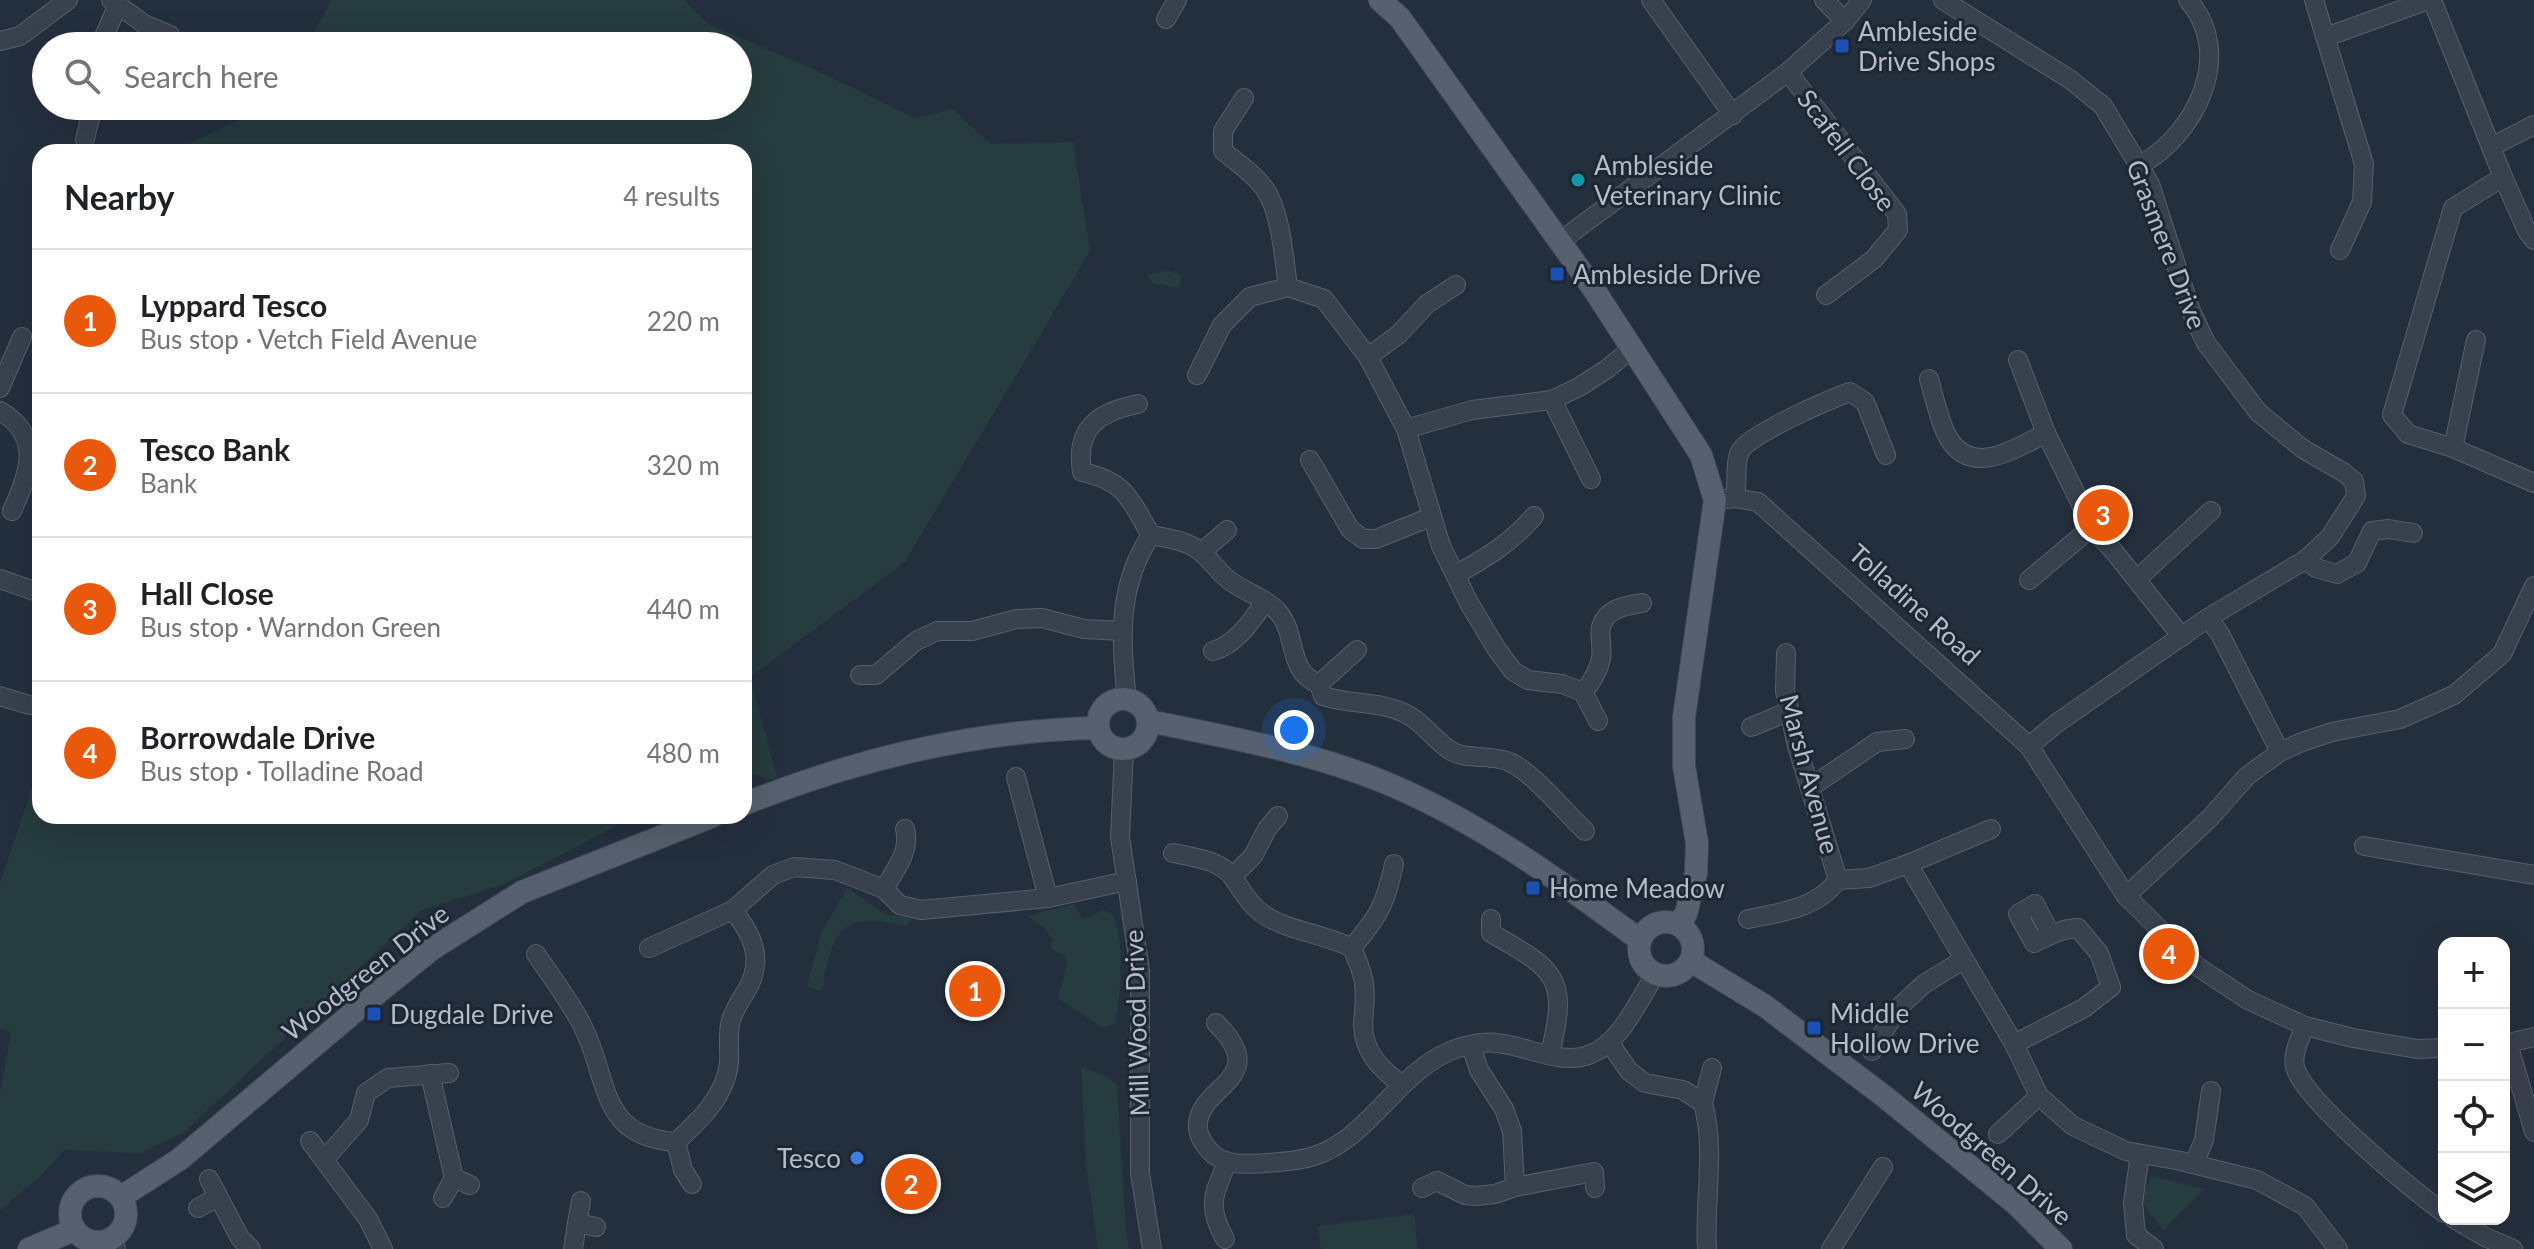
<!DOCTYPE html>
<html lang="en">
<head>
<meta charset="utf-8">
<style>
  body { margin:0; font-family:Lato,sans-serif; background:#f6f6f6; color:#202124 }
  .controls { position:absolute; right:24px; bottom:24px; display:grid; overflow:hidden; border-radius:16px; box-shadow:0 8px 32px #0002 }
  .controls button { width:72px; height:72px; display:grid; place-items:center; padding:0; border:0; border-bottom:2px solid #e0e0e0; background:#fff; color:#202124; font:40px sans-serif }
  .you { position:absolute; left:1294px; top:730px; width:28px; height:28px; margin:-20px; border:6px solid #fff; border-radius:50%; background:#1a73e8; box-shadow:0 0 0 12px #1a73e833 }
  .badge { display:grid; place-items:center; width:52px; height:52px; border-radius:50%; background:#ea580c; color:#fff; font-size:26px; font-weight:700 }
  .pin { position:absolute; translate:-50% -50%; border:4px solid #fff; box-shadow:0 2px 8px #0006 }
  .list { margin:0; padding:0; list-style:none }
  h2 { display:flex; justify-content:space-between; align-items:center; height:104px; margin:0; padding:0 32px; font-size:34px }
  h2 small { font-size:26px; font-weight:400; color:#757577 }
  .list li { display:grid; grid-template-columns:52px 1fr auto; gap:24px; align-items:center; box-sizing:border-box; height:144px; padding:0 32px; border-top:2px solid #e0e0e0 }
  .list b { display:block; font-size:30px; white-space:nowrap }
  .list p { margin:0; font-size:26px; white-space:nowrap; color:#757577 }
  .list em { font-size:26px; font-style:normal; color:#757577 }
  .icon { flex:none; width:44px; height:44px; fill:none; stroke:currentColor; stroke-width:2; stroke-linecap:round; stroke-linejoin:round }
  .map { position:relative; flex:none; width:2534px; height:1249px; overflow:hidden }
  .search { position:absolute; background:#fff; box-shadow:0 8px 32px #0002; left:32px; top:32px; width:720px; height:88px; display:flex; align-items:center; gap:20px; box-sizing:border-box; padding:0 28px; border-radius:44px; color:#757577; font-size:30px }
  .panel { position:absolute; background:#fff; box-shadow:0 8px 32px #0002; left:32px; top:144px; width:720px; height:680px; border-radius:24px }
  .map>svg:first-child { display:block }
</style>
</head>
<body>
<div class="map">
<svg width="2534" height="1249" viewBox="0 0 2534 1249">
  <rect width="100%" height="100%" fill="#242f3e"/>
  <g fill="#263c3f">
    <polygon points="331,0 685,0 706,23 820,72 915,118 952,109 991,144 1073,142 1090,251 905,562 750,677 778,781 744,771 744,152 171,152 270,106 738,106 738,46 307,46"/>
    <polygon points="1168,270 1181,275 1179,288 1153,283 1146,275"/>
    <polygon points="40,764 40,816 636,816 504,884 421,911 183,1133 140,1153 64,1150 41,1176 0,1210 0,1094 11,1032 0,1029 0,884"/>
    <path d="M847 888 885 914 912 918 907 926C841 911 832 930 822 991L807 987 821 933Z"/>
    <path d="M1074 904 1083 920 1102 910 1113 914C1125 939 1121 996 1115 1023L1103 1028 1058 998 1067 964 1065 956 1051 949 1053 939 1041 925 1027 916Z"/>
    <polygon points="1081,1067 1104,1075 1117,1085 1126,1231 1129,1249 1098,1249 1086,1164"/>
    <polygon points="2152,1176 2204,1189 2163,1231 2140,1199"/>
    <polygon points="1414,1214 1418,1249 1321,1249 1318,1226"/>
  </g>
  <g fill="none" stroke-linecap="round" stroke-linejoin="round">
    <g stroke="#565f6c" stroke-width="20">
      <g id="minor">
        <polyline points="111,0 144,24 170,35 173,45 182,46"/>
        <polyline points="1651,0 1733,115"/>
        <polyline points="1824,0 1845,21"/>
        <polyline points="1943,0 2071,80 2103,106 2150,184 2191,311 2206,343 2258,412 2303,449 2343,472 2354,481 2356,496 2330,537 2305,560 2208,618 2057,723 2029,746"/>
        <polyline points="2314,0 2364,164 2362,202 2340,250"/>
        <polyline points="2432,0 2503,177 2527,231 2534,240"/>
        <polyline points="1166,19 1177,0"/>
        <polyline points="2326,37 2428,0"/>
        <polyline points="0,41 20,36 68,0"/>
        <polyline points="100,46 118,4"/>
        <polyline points="1788,72 1897,214 1898,230 1874,259 1826,295"/>
        <path d="M1244 98 1223 131V151C1238 163 1254 174 1265 189 1281 213 1284 258 1288 287"/>
        <polyline points="85,139 93,106"/>
        <polyline points="2491,147 2534,125"/>
        <path d="M2140 165C2195 135 2236 54 2188 0"/>
        <polyline points="2503,177 2453,208 2392,415 2408,434 2453,448 2534,483"/>
        <polyline points="1559,242 1788,72 1845,21 1862,0"/>
        <polyline points="1368,357 1399,334 1427,304 1456,285"/>
        <polyline points="2018,360 2046,433 2092,527 2116,554 2182,637"/>
        <path d="M1197 375 1222 325 1250 297 1288 287 1324 299 1368 357 1406 429 1441 546 1469 603 1496 648 1513 671 1528 680 1562 684 1583 692C1592 682 1598 672 1601 659 1603 649 1599 637 1601 627 1606 608 1626 606 1642 603"/>
        <path d="M1929 379C1934 396 1940 425 1949 439 1973 478 2018 447 2046 433"/>
        <polyline points="0,388 22,337"/>
        <polyline points="1552,400 1591,479"/>
        <path d="M1138 404C1098 412 1075 428 1082 472 1126 481 1130 500 1151 535"/>
        <path d="M0 411C43 436 29 474 12 511"/>
        <polyline points="1406,429 1472,410 1552,400 1579,387 1607,369 1631,349"/>
        <polyline points="2453,448 2476,340"/>
        <polyline points="1310,460 1350,529 1363,539 1376,539 1431,517"/>
        <path d="M1735 498C1738 484 1734 460 1741 450 1752 433 1828 400 1850 392L1865 402 1886 455"/>
        <polyline points="1715,500 1735,498 1758,502 2029,746 2126,896 2198,967 2248,1000 2305,1026 2353,1038 2417,1049 2444,1048"/>
        <path d="M1151 535C1168 538 1189 541 1202 553 1213 562 1220 575 1233 583 1248 593 1267 599 1279 613 1298 637 1287 672 1319 684L1323 696C1346 704 1370 701 1394 709 1420 717 1428 734 1448 749 1464 761 1489 754 1507 761 1530 769 1566 813 1585 831"/>
        <polyline points="1202,552 1227,530"/>
        <polyline points="2305,560 2316,568 2337,574 2357,563 2372,531 2388,529 2413,533"/>
        <path d="M1455 575C1486 558 1511 543 1534 516"/>
        <polyline points="0,579 40,593"/>
        <polyline points="2137,579 2211,511"/>
        <polyline points="2029,580 2092,527"/>
        <polyline points="2208,618 2220,634 2280,752"/>
        <path d="M1213 651C1237 644 1251 621 1265 602"/>
        <polyline points="1786,653 1785,691 1797,746 1838,880 1869,878 1908,864 2014,1044 2039,1096 2073,1126 2126,1151 2181,1161 2257,1180 2305,1206 2338,1249"/>
        <polyline points="860,675 876,675 916,641 937,631 972,631 1017,619 1042,618 1084,629 1122,631"/>
        <polyline points="1319,684 1357,650"/>
        <polyline points="1583,692 1598,721"/>
        <polyline points="0,696 29,705"/>
        <path d="M1123 699 1126 690C1120 634 1119 583 1151 535"/>
        <polyline points="1751,727 1790,711"/>
        <polyline points="1124,750 1120,837 1140,970 1140,1173 1152,1249"/>
        <polyline points="1016,777 1048,898"/>
        <polyline points="1811,787 1877,742 1905,739"/>
        <polyline points="2364,846 2534,875"/>
        <path d="M1173 853C1193 857 1221 860 1234 879 1243 892 1251 907 1266 916 1292 932 1325 934 1352 948 1357 960 1363 972 1364 984 1366 997 1364 1010 1363 1022 1362 1050 1380 1069 1401 1084"/>
        <polyline points="1908,864 1991,829"/>
        <polyline points="1233,876 1253,856 1267,829 1278,816"/>
        <path d="M884 889C895 870 911 851 905 829"/>
        <polyline points="2126,896 2210,818 2247,776 2280,752 2302,742 2332,732 2400,719 2454,695 2502,654 2534,586"/>
        <path d="M1491 919V933C1556 970 1569 977 1550 1054"/>
        <path d="M1748 919C1782 912 1816 909 1838 880"/>
        <polyline points="649,948 733,910 773,875 794,867 835,870 884,889 900,905 921,910 1048,898 1127,881"/>
        <path d="M1352 948C1379 915 1385 906 1394 864"/>
        <path d="M536 954C552 978 571 1002 583 1027 610 1081 598 1136 676 1142 700 1120 725 1097 729 1063 730 1048 727 1035 731 1020 735 1008 741 999 748 988 764 958 752 934 733 910"/>
        <path d="M1216 1023C1275 1081 1194 1085 1198 1129 1199 1138 1207 1149 1214 1155 1228 1166 1249 1164 1266 1163 1282 1162 1299 1161 1314 1156 1368 1139 1395 1076 1448 1052 1461 1046 1482 1041 1496 1043 1526 1045 1561 1067 1591 1054 1621 1042 1638 1001 1655 975"/>
        <path d="M2305 1026C2300 1039 2292 1053 2295 1067 2303 1100 2414 1191 2444 1213"/>
        <path d="M1609 1042 1629 1071 1645 1083 1683 1090 1703 1103C1716 1151 1704 1200 1707 1249"/>
        <polyline points="2508,1043 2534,1132"/>
        <path d="M2014 1044 2084 1008 2111 987 2099 953 2078 928C2062 928 2049 936 2034 943L2018 914 2035 904 2051 935"/>
        <polyline points="2504,1044 2534,1037"/>
        <polyline points="1471,1046 1479,1070 1504,1109 1512,1131 1515,1187"/>
        <polyline points="1872,1051 1898,1008 1924,984 1963,960"/>
        <polyline points="430,1074 454,1178 470,1185"/>
        <polyline points="1703,1103 1712,1068"/>
        <polyline points="1998,1134 2039,1096"/>
        <polyline points="310,1141 324,1160"/>
        <polyline points="676,1142 683,1170 692,1184"/>
        <polyline points="2140,1154 2133,1203 2136,1235 2154,1249"/>
        <polyline points="2194,1164 2204,1140 2211,1091"/>
        <polyline points="209,1179 240,1238 251,1249"/>
        <polyline points="1422,1188 1437,1181 1465,1195 1476,1196 1495,1194 1515,1187 1594,1172 1595,1188"/>
        <polyline points="443,1198 454,1178"/>
        <polyline points="198,1208 218,1197"/>
        <polyline points="2454,1219 2485,1237 2513,1249"/>
        <polyline points="577,1223 581,1201"/>
        <polyline points="112,1239 116,1249"/>
        <path d="M1225 1239C1207 1208 1213 1194 1227 1163"/>
        <polyline points="383,1249 368,1219 324,1160 359,1120 366,1093 388,1078 449,1073"/>
        <polyline points="573,1249 577,1223 596,1227"/>
        <polyline points="1831,1249 1883,1167"/>
      </g>
    </g>
    <g stroke="#414a57" stroke-width="24">
      <g id="major">
        <polyline points="1380,0 1400,18 1593,288 1701,455 1715,500 1684,717 1684,766 1697,843 1696,873 1686,914 1678,923"/>
        <circle cx="1123" cy="724" r="25"/>
        <path d="M1149 721C1230 738 1314 752 1391 785 1482 824 1560 881 1640 940"/>
        <path d="M744 804C857 759 976 730 1098 728"/>
        <circle cx="1666" cy="949" r="27"/>
        <polyline points="1691,961 1765,1006 1885,1097 2016,1204 2061,1249"/>
        <circle cx="98" cy="1214" r="28"/>
        <polyline points="121,1197 180,1159 354,1012 432,949 522,892 713,816"/>
        <polyline points="29,1249 74,1230"/>
      </g>
    </g>
    <use href="#minor" stroke="#38414e" stroke-width="18"/>
    <use href="#major" stroke="#56606e" stroke-width="22"/>
  </g>
  <g fill="#1a4fb4" stroke="#1d2633" stroke-width="3">
    <rect x="1834" y="38" width="16" height="16" rx="4"/>
    <rect x="1549" y="266" width="16" height="16" rx="4"/>
    <rect x="1525" y="880" width="16" height="16" rx="4"/>
    <rect x="366" y="1006" width="16" height="16" rx="4"/>
    <rect x="1806" y="1020" width="16" height="16" rx="4"/>
  </g>
  <circle fill="#0f9aa8" stroke="#1d2633" stroke-width="3" cx="1578" cy="180" r="8"/>
  <circle fill="#3f7fe0" stroke="#1d2633" stroke-width="3" cx="857" cy="1158" r="8"/>
  <g text-anchor="middle" dominant-baseline="central" stroke-width="6" stroke-linejoin="round" paint-order="stroke">
    <g font-size="26" fill="#b4bcc9" stroke="#1d2633" text-anchor="start">
      <text x="1858" y="31">Ambleside<tspan x="1858" dy="30">Drive Shops</tspan></text>
      <text x="1594" y="165">Ambleside<tspan x="1594" dy="30">Veterinary Clinic</tspan></text>
      <text x="1573" y="274">Ambleside Drive</text>
      <text x="1549" y="888">Home Meadow</text>
      <text x="1830" y="1013">Middle<tspan x="1830" dy="30">Hollow Drive</tspan></text>
      <text x="390" y="1014">Dugdale Drive</text>
      <text x="841" y="1158" text-anchor="end">Tesco</text>
    </g>
    <g font-size="26" fill="#b4bcc9" stroke="#1d2633">
      <text transform="translate(1847 150) rotate(53)">Scafell Close</text>
      <text transform="translate(2167 244) rotate(69)">Grasmere Drive</text>
      <text transform="translate(1915 604) rotate(42)">Tolladine Road</text>
      <text transform="translate(1810 774) rotate(75)">Marsh Avenue</text>
      <text transform="translate(365 972) rotate(-38)">Woodgreen Drive</text>
      <text transform="translate(1136 1023) rotate(-92)">Mill Wood Drive</text>
      <text transform="translate(1992 1153) rotate(41)">Woodgreen Drive</text>
    </g>
  </g>
</svg>
<div class="controls">
<button>+</button>
<button>−</button>
<button><svg class="icon" aria-label="locate" viewBox="0 0 24 24"><circle cx="12" cy="12" r="6"/><path d="M12 2v4M12 18v4M2 12h4M18 12h4"/></svg></button>
<button><svg class="icon" aria-label="layers" viewBox="0 0 24 24"><path d="M12 4l9 5-9 5-9-5zM3 14l9 5 9-5"/></svg></button>
</div>
<div class="you"></div>
<div class="pin badge" style="left:975px;top:991px">1</div>
<div class="pin badge" style="left:911px;top:1184px">2</div>
<div class="pin badge" style="left:2103px;top:515px">3</div>
<div class="pin badge" style="left:2169px;top:954px">4</div>
<div class="search"><svg class="icon" aria-label="search" viewBox="0 0 24 24"><circle cx="10" cy="10" r="6"/><path d="M15 15l6 6"/></svg>Search here</div>
<section class="panel">
<h2>Nearby<small>4 results</small></h2>
<ul class="list">
<li><span class="badge">1</span><div><b>Lyppard Tesco</b><p>Bus stop · Vetch Field Avenue</p></div><em>220 m</em></li>
<li><span class="badge">2</span><div><b>Tesco Bank</b><p>Bank</p></div><em>320 m</em></li>
<li><span class="badge">3</span><div><b>Hall Close</b><p>Bus stop · Warndon Green</p></div><em>440 m</em></li>
<li><span class="badge">4</span><div><b>Borrowdale Drive</b><p>Bus stop · Tolladine Road</p></div><em>480 m</em></li>
</ul>
</section>
</div>
</body>
</html>
